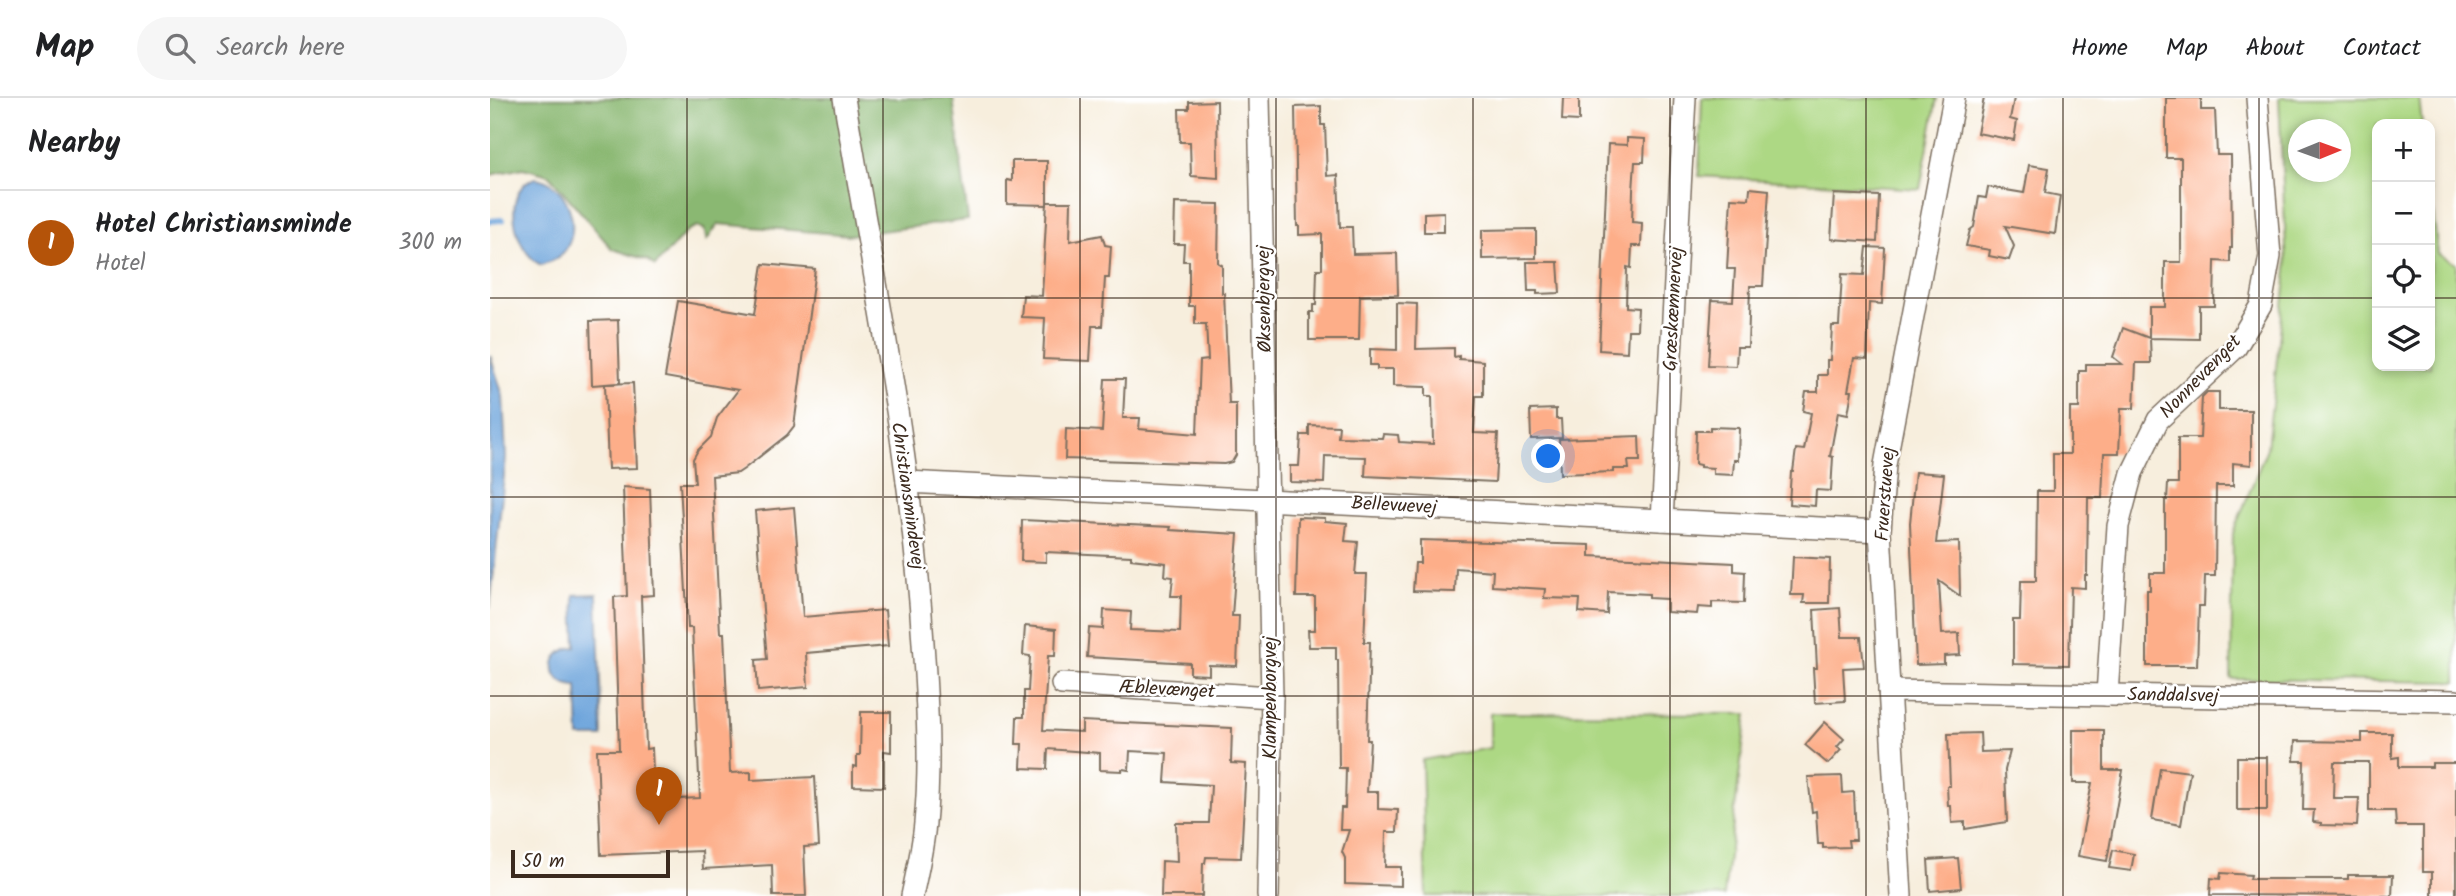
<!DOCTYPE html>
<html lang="en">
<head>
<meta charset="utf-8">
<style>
  body { margin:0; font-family:Kalam,sans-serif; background:#f6f6f6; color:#202124 }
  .controls { position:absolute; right:21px; top:21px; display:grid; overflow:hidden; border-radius:14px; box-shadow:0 4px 10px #0003 }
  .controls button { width:63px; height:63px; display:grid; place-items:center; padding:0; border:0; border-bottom:2px solid #e0e0e0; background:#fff; color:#202124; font:35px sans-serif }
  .compass { position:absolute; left:1798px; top:21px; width:63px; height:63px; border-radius:50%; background:#fff; box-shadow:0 4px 10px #0003; rotate:89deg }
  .scale { position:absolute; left:21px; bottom:18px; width:159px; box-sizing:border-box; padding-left:7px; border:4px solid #3b2a1e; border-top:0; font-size:19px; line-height:24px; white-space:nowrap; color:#3b2a1e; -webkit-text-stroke:5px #fff; paint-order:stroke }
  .you { position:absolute; left:1059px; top:359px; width:24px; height:24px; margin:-18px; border:5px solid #fff; border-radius:50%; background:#1a73e8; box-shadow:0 0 0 10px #1a73e833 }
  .badge { display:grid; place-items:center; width:46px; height:46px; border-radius:50%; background:#b45309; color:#fff; font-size:23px; font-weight:700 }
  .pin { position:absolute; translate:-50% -58px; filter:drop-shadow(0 2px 4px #0008) }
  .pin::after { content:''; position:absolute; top:37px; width:24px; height:21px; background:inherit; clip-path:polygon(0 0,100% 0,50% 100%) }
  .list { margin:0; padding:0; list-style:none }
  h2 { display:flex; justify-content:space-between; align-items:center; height:91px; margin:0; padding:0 28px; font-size:30px }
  h2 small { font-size:23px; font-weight:400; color:#757577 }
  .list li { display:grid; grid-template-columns:46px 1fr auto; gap:21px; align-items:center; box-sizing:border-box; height:105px; padding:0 28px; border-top:2px solid #e0e0e0 }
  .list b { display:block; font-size:26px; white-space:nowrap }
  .list p { margin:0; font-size:23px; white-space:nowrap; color:#757577 }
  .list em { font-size:23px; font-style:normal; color:#757577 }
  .icon { flex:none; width:38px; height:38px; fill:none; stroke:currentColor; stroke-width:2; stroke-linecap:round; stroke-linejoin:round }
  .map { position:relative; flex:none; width:1966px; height:798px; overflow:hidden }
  header { display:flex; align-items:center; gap:42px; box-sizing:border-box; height:98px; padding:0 35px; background:#fff; border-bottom:2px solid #e0e0e0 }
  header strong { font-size:33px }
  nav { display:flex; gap:38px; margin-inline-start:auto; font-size:24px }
  .search { width:490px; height:63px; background:#f6f6f6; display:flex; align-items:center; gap:18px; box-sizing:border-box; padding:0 24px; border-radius:38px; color:#757577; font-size:26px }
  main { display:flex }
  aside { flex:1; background:#fff }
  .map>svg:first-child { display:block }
</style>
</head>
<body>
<header>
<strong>Map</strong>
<div class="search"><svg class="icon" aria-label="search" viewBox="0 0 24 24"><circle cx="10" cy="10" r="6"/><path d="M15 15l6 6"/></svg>Search here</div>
<nav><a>Home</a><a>Map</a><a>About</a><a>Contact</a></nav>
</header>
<main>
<aside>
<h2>Nearby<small></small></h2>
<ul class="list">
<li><span class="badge">1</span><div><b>Hotel Christiansminde</b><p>Hotel</p></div><em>300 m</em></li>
</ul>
</aside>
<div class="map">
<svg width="1966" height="798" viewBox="0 0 1966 798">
  <rect width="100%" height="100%" fill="#fff"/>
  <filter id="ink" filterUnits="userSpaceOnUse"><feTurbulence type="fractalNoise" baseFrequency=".0143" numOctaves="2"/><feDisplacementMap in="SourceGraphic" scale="14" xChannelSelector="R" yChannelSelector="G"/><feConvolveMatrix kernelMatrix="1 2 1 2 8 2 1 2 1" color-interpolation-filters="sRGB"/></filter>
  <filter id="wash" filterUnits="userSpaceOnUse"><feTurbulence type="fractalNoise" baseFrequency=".00686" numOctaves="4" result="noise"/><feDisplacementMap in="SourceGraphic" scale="28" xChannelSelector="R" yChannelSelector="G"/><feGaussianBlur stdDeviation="1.57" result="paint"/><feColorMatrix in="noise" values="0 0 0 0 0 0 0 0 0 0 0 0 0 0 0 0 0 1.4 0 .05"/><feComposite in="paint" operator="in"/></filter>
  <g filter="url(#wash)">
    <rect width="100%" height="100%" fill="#f7eedd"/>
    <g fill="#add884" stroke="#748151" stroke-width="2" fill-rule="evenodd">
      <polygon points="1212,0 1447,0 1430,91 1209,78"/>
      <path d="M1789 0H1929L1932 26H1887V268H1940V91L1948 156 1966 166V584L1741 581 1743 435 1777 350 1797 172ZM1808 32H1850V74H1808Z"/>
      <polygon points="1000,615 1257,616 1234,798 936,798 932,662 1000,650"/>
    </g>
    <polygon fill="#8ab872" stroke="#627148" stroke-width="2" points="0,0 463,0 478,122 360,137 228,126 217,142 214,131 207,128 198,132 165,168 157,162 122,151 59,77 33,70 0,77"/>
    <g fill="#6da4db" stroke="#54677c" stroke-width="2">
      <path d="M45 80C78 83 95 134 71 157 66 162 58 164 51 167 24 154 10 92 45 80Z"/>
      <polygon points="0,257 13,298 16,359 0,510"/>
      <path d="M107 496 112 639H89L87 588C57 588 55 552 86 549L84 497Z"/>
    </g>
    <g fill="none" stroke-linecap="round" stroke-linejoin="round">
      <polyline stroke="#6da4db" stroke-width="6" points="0,123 12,122"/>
    </g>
    <g id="blocks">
      <g fill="#fdae89">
        <polygon points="1073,0 1089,0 1089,23 1072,22"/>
        <polygon points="1494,0 1524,0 1520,21 1527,23 1524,42 1487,35"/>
        <polygon points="1676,0 1711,0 1711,12 1725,12 1727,57 1741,57 1742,150 1740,150 1740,164 1725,163 1724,208 1709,208 1709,241 1660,240 1661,265 1646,265 1644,310 1631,310 1629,355 1614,355 1612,400 1598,400 1597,477 1595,477 1595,490 1581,489 1579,567 1523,566 1523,522 1530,522 1531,483 1546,483 1547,393 1563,393 1563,356 1580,356 1580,310 1589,310 1589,273 1596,273 1596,266 1632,266 1623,259 1633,230 1659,240 1659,209 1675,209 1675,164 1691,164 1691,60 1676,60"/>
        <polygon points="727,3 728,80 701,78 700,44 690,44 689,11 699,11 699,4"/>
        <polygon points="831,8 831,27 835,27 837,78 848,77 850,129 862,129 863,156 907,155 908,197 870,198 869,242 819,242 819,214 823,214 823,207 826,207 827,171 832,171 832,136 809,137 809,128 807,128 805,9"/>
        <polygon points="1137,40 1155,41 1154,64 1145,64 1143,93 1142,124 1152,125 1151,148 1142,148 1141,170 1137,169 1136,209 1148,210 1147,232 1138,232 1137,254 1109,252 1118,46 1137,47"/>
        <polygon points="522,63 557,63 557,107 517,106 517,82 522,83"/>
        <polygon points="1539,67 1559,70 1555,95 1570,98 1565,136 1515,128 1524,148 1519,162 1499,158 1500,152 1476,148 1480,132 1484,129 1489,99 1496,100 1498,89 1534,95"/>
        <polygon points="1260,90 1279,92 1273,188 1260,188 1258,249 1247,249 1246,268 1218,267 1222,202 1243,203 1245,171 1237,171 1241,100 1259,101"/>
        <polygon points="1344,96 1389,98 1387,144 1341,141"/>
        <polygon points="557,104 581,104 580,143 612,137 615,147 621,148 619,180 615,180 612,228 602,228 600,263 553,261 555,220 531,219 533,197 552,198"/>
        <polygon points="685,105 729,106 728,165 732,167 732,195 734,195 739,306 746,306 746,357 742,364 734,366 575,361 576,331 612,333 615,281 635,281 633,320 650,320 649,331 707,336 710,263 718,262 716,226 705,226 705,208 699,208 699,163 693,163 694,146 684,146"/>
        <polygon points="954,114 954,134 934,134 934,115"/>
        <polygon points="1046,131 1046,160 992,161 992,132"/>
        <polygon points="1377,149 1395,150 1392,206 1379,205 1377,261 1364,260 1358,293 1362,293 1358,316 1348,314 1340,358 1343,359 1341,393 1326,392 1325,408 1299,406 1301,374 1303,374 1306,351 1314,352 1321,315 1313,313 1316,294 1328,294 1328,277 1337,277 1337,262 1340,262 1342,228 1349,228 1352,176 1374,177"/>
        <polygon points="1037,164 1068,164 1070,195 1047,196 1047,193 1038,193"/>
        <polygon points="273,166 325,171 304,328 297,337 254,371 248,375 222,378 230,535 234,535 240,675 261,674 261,682 325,679 329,748 314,749 316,798 283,798 282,767 213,771 212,753 111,757 107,652 129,652 124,499 137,498 133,389 160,391 164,497 151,498 156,651 162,650 164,702 210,700 202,530 198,530 190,385 205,385 203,361 208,352 221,339 227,320 248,292 175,279 188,203 265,216"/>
        <polygon points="907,205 927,206 926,251 964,250 964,259 969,258 969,261 993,263 993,298 986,298 984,335 1008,336 1005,384 875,378 876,359 835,358 834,385 800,384 800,368 809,368 811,337 819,337 819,327 849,328 848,339 892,340 893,336 908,337 909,344 943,346 942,298 936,298 936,289 903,288 903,271 887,271 887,267 880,267 880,251 907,252"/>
        <polygon points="128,222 130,285 102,287 100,223"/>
        <polygon points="143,285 147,370 118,371 115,286"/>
        <polygon points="1717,294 1729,294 1729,312 1761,312 1761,367 1743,365 1743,388 1726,388 1725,478 1715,478 1714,508 1709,508 1707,568 1657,568 1657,492 1660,492 1660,475 1675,475 1675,402 1677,402 1678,385 1688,385 1688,340 1710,340 1712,299"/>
        <polygon points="1066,311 1066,321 1071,321 1072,340 1041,341 1040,312"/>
        <polygon points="1220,329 1249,330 1248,362 1244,362 1243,377 1223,376 1223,370 1210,369 1210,367 1205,366 1206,333 1220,333"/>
        <polygon points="1149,338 1150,363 1138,363 1139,371 1123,371 1123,374 1070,376 1069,341"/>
        <polygon points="1425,374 1454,376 1446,445 1469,444 1470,498 1449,483 1452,536 1469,535 1470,557 1454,558 1454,566 1426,567 1420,425"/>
        <polygon points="304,409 313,519 395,512 398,548 316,555 318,589 268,593 266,562 277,561 265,413"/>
        <polygon points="808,419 835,420 835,423 857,425 855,443 868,444 865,476 877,476 874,544 880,544 877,642 880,642 877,694 888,694 888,711 908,712 907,734 896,734 895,769 911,769 911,788 855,786 855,760 852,754 859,732 850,732 851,710 855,710 856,670 849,670 848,562 846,562 846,549 819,549 818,532 825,532 825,499 806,499"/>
        <polygon points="532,422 681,429 680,432 748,436 742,518 749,518 747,568 719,567 719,577 700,576 700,565 597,559 599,530 613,531 614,512 641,514 640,532 690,534 691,498 681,498 683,479 675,478 676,465 641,461 641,458 556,454 556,464 531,463"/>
        <polygon points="930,442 1100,447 1100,458 1244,465 1244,473 1255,474 1254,505 1222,504 1222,510 1208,509 1207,516 1177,514 1177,501 1159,500 1159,496 1118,494 1117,516 1089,514 1090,501 1054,500 1055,491 1002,488 1003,473 966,470 965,494 923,493 925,465 930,465"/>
        <polygon points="1303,459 1340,461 1339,505 1313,505 1314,497 1301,497"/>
        <polygon points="1350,510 1352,539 1371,539 1374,569 1353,570 1355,603 1325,605 1323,570 1327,570 1324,512"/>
        <polygon points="535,528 566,531 565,558 558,558 553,632 592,634 592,623 742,630 741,665 756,666 751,760 716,759 715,765 713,765 712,798 671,798 672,763 687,764 686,725 719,725 721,687 675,684 677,655 640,653 639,672 632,671 632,673 610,672 610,655 558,651 557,671 531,670 532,646 526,646 527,619 534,619 534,593 538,593 540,558 533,557"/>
        <polygon points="371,614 401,614 401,654 394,653 394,689 363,688 363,668 367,669 367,657 370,657"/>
        <polygon points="1335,624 1354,641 1347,649 1351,652 1338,666 1315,647"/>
        <polygon points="1583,632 1614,632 1614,672 1633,672 1617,763 1588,758 1602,685 1583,685"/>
        <polygon points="1490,635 1491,654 1520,653 1515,672 1517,724 1475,731 1475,724 1462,725 1461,708 1458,708 1457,688 1460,688 1458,636"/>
        <polygon points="1872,635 1902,635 1902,660 1909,659 1909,669 1942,669 1942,665 1966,665 1966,798 1942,798 1942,774 1933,774 1933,728 1906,728 1905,713 1879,713 1879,664 1844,664 1843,700 1869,700 1867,728 1831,727 1831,725 1823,724 1824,712 1813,712 1814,663 1804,663 1805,643 1872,644"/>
        <rect x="1747" y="659" width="30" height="53"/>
        <polygon points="1670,670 1700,674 1691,727 1662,722"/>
        <polygon points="1352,678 1353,695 1364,694 1366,742 1358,742 1359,749 1333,750 1333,746 1328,746 1326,713 1322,714 1318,679"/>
        <polygon points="1623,752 1644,756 1641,773 1619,770"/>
        <polygon points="1468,760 1471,790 1440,793 1438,762"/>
        <polygon points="1731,775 1761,777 1760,781 1858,781 1858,777 1903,777 1902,798 1720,797 1721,780 1730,781"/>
      </g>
    </g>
  </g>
  <g filter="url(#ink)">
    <use href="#blocks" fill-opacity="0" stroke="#7d6f61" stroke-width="2"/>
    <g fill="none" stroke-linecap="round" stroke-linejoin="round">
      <g stroke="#7d6f61" stroke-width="24">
        <g id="minor">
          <path d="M354 0C384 181 422 362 433 545 437 604 441 666 435 725 433 750 427 774 422 798"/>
          <polyline points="769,0 782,599 778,798"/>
          <polyline points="417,384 1390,433"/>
          <polyline points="1172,422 1195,0"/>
          <polyline points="572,586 782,599"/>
          <polyline points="1399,593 1966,603"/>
          <polyline points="1617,597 1628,428 1642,375 1668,322 1746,249 1771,207 1780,158 1767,0"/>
          <polyline points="1411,798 1390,433 1395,367 1464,0"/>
        </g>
      </g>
      <use href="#minor" stroke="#fff" stroke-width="21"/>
    </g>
  </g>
  <path fill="none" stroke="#3b2a1e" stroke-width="2" stroke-opacity="0.55" d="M197 0V798M393 0V798M590 0V798M786 0V798M983 0V798M1180 0V798M1376 0V798M1573 0V798M1769 0V798M0 200H1887M1940 200H1966M0 399H1966M0 598H1966"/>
  <g text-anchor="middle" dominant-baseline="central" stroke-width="5" stroke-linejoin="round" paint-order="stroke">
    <g font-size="19" fill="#3b2a1e" stroke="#fff">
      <text transform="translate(775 201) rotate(-91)">Øksenbjergvej</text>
      <text transform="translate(1184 211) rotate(-87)">Græskæmnervej</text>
      <text transform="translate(1711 279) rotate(-46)">Nonnevænget</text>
      <text transform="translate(1396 396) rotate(-86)">Fruerstuevej</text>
      <text transform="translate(417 398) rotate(82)">Christiansmindevej</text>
      <text transform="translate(904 408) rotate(3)">Bellevuevej</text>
      <text transform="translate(677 592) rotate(3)">Æblevænget</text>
      <text transform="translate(1683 598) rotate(1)">Sanddalsvej</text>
      <text transform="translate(781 600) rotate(-90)">Klampenborgvej</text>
    </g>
  </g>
</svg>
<div class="controls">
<button>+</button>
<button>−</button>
<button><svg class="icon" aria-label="locate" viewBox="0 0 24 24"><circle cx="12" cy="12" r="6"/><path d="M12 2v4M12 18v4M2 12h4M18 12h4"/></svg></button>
<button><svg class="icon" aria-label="layers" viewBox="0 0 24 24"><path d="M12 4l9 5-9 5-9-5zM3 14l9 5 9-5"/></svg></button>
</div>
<svg class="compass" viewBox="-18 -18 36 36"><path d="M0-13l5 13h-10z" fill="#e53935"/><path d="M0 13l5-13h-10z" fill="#757577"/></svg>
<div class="scale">50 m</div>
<div class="you"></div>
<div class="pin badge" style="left:169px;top:727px">1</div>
</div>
</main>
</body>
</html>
